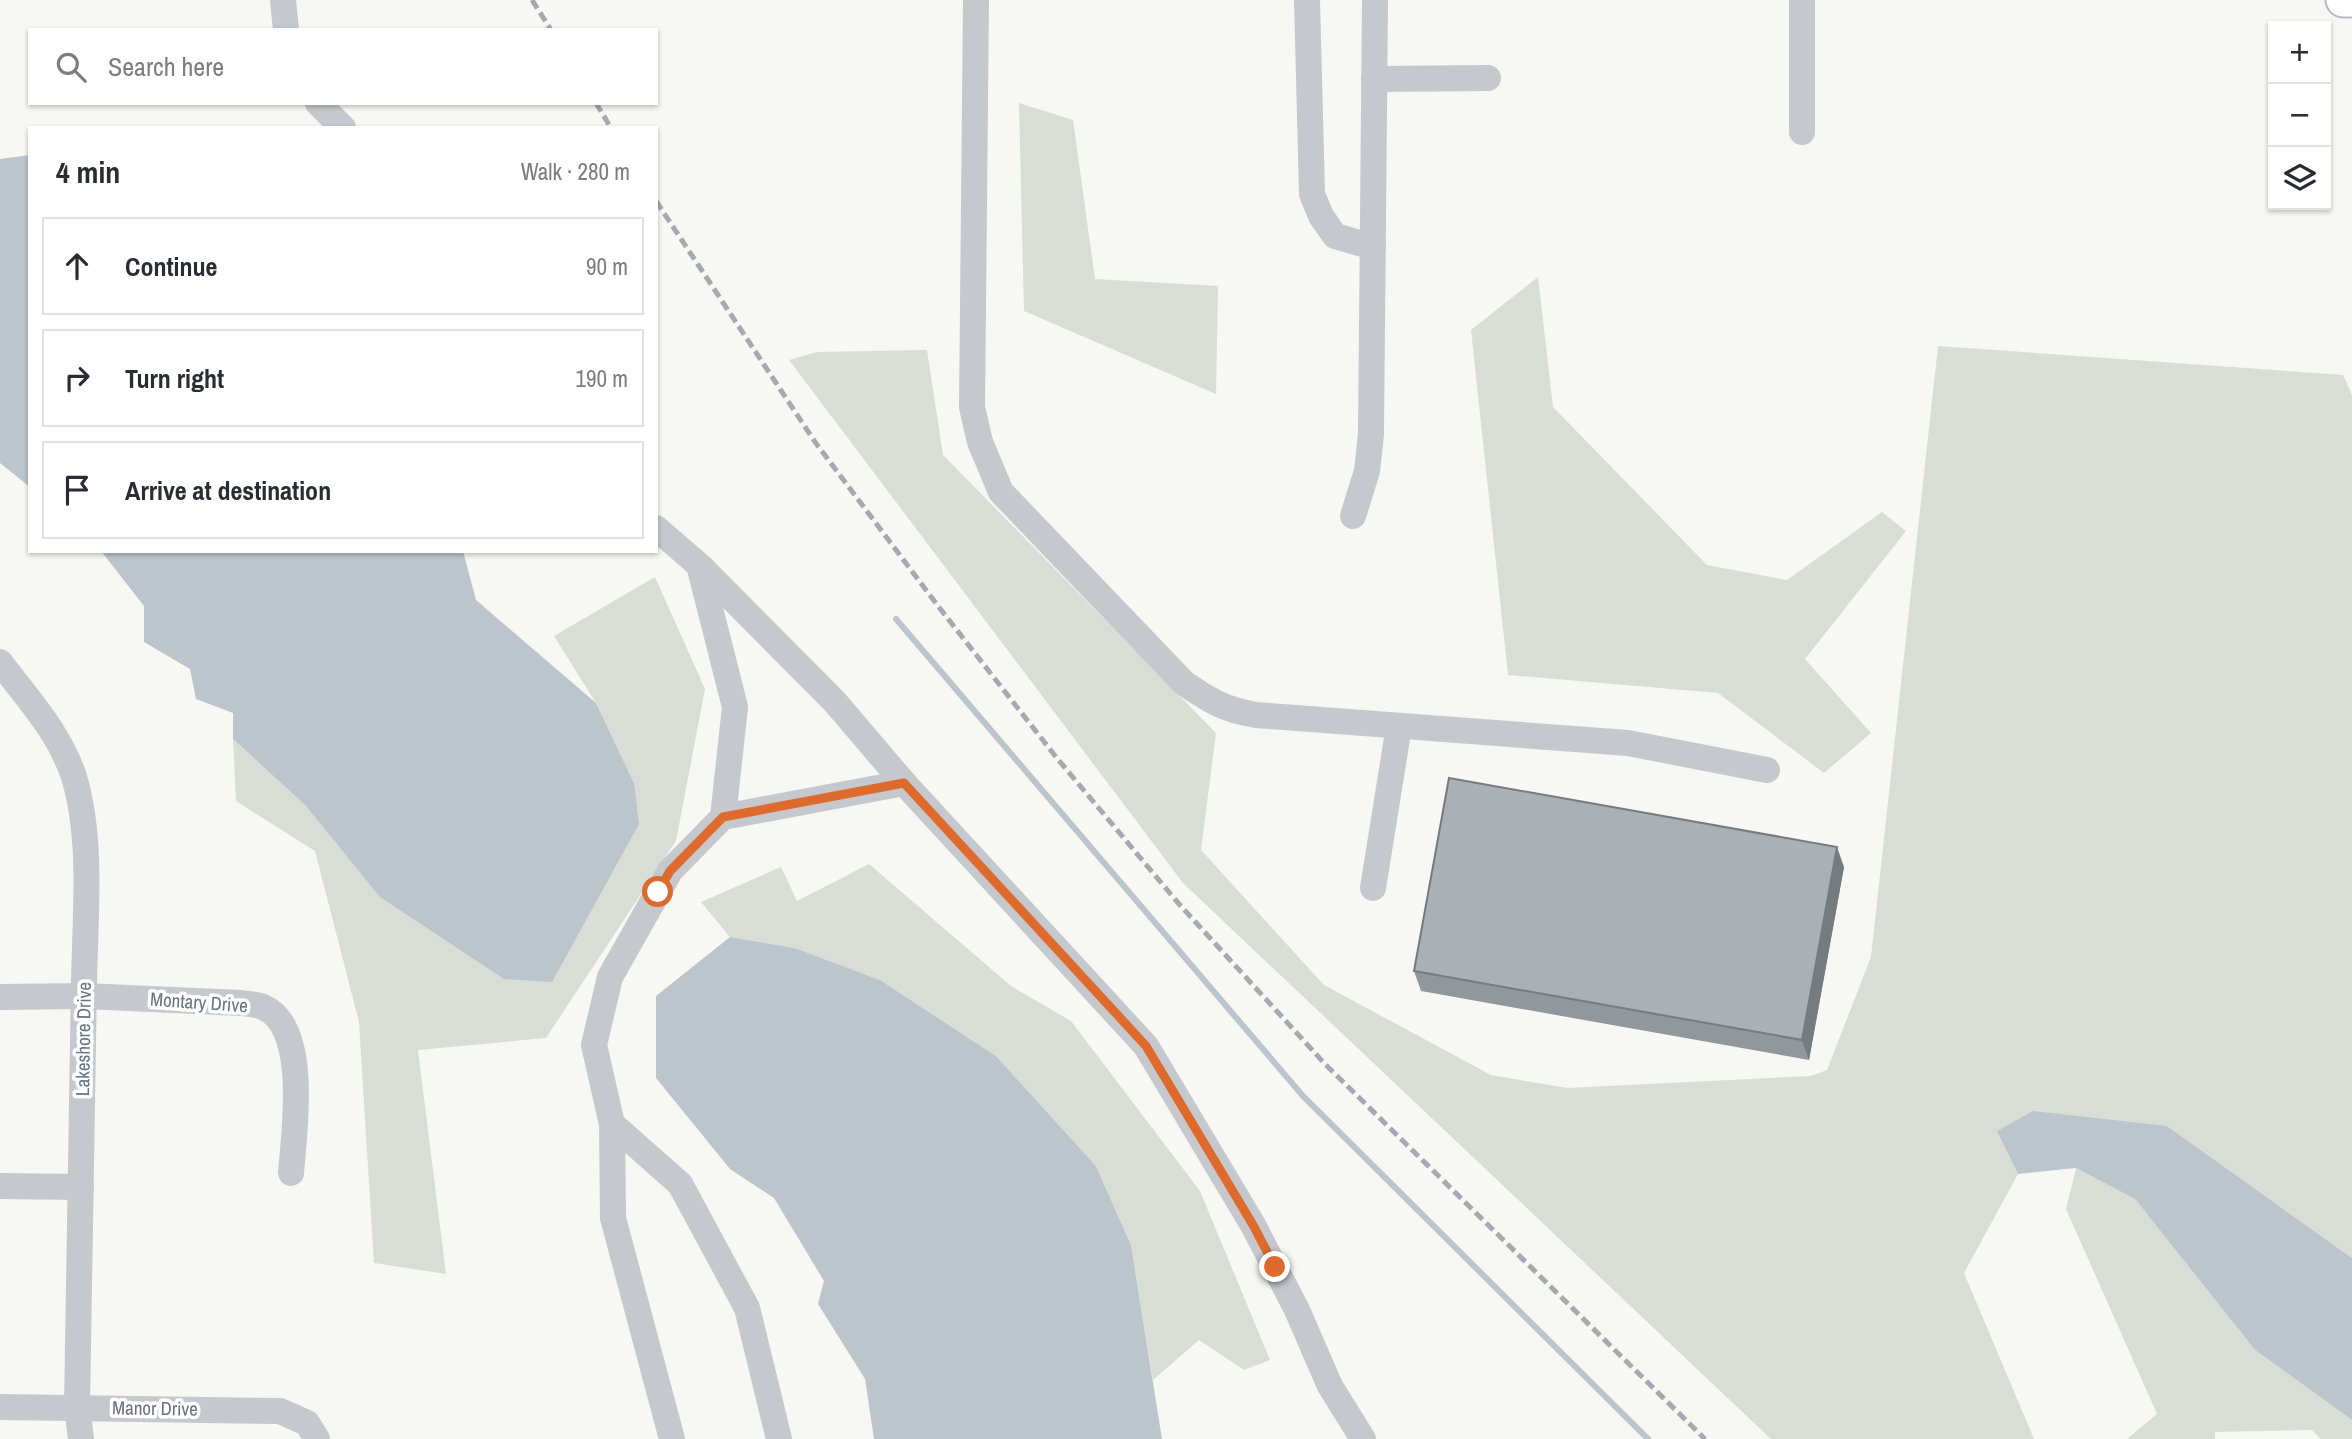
<!DOCTYPE html>
<html lang="en">
<head>
<meta charset="utf-8">
<style>
  body { margin:0; font-family:"Archivo Narrow",sans-serif; background:#f7f7f7; color:#2b2b33 }
  .controls { position:absolute; right:21px; top:21px; display:grid; overflow:hidden; border-radius:0px; box-shadow:0 2px 5px #0004 }
  .controls button { width:63px; height:63px; display:grid; place-items:center; padding:0; border:0; border-bottom:2px solid #e1e1e2; background:#fff; color:#2b2b33; font:35px sans-serif }
  .stop { position:absolute; width:21px; height:21px; margin:-16px; border:5px solid #de6b2d; border-radius:50%; background:#fff }
  .stop.end { background:#de6b2d; border-color:#fff; box-shadow:0 2px 7px #0008 }
  .list { margin:0; padding:0; list-style:none }
  h2 { display:flex; justify-content:space-between; align-items:center; height:91px; margin:0; padding:0 28px; font-size:30px }
  h2 small { font-size:23px; font-weight:400; color:#7c7c81 }
  .list li { display:grid; grid-template-columns:46px 1fr auto; gap:21px; align-items:center; box-sizing:border-box; height:98px; margin:0 14px 14px; padding:0 14px; border:2px solid #e1e1e2; border-radius:0px }
  .list b { display:block; font-size:26px; white-space:nowrap }
  .list em { font-size:23px; font-style:normal; color:#7c7c81 }
  .icon { flex:none; width:38px; height:38px; fill:none; stroke:currentColor; stroke-width:2; stroke-linecap:round; stroke-linejoin:round }
  .map { position:relative; flex:none; width:2352px; height:1439px; overflow:hidden }
  .search { position:absolute; background:#fff; box-shadow:0 2px 5px #0004; left:28px; top:28px; width:630px; height:77px; display:flex; align-items:center; gap:18px; box-sizing:border-box; padding:0 24px; border-radius:0px; color:#7c7c81; font-size:26px }
  .panel { position:absolute; background:#fff; box-shadow:0 2px 5px #0004; left:28px; top:126px; width:630px; height:427px; border-radius:0px }
  .map>svg:first-child { display:block }
</style>
</head>
<body>
<div class="map">
<svg width="2352" height="1439" viewBox="0 0 2352 1439">
  <rect width="100%" height="100%" fill="#f7f7f4"/>
  <g fill="#d8ded5">
    <polygon points="1019,103 1073,120 1095,279 1218,286 1216,394 1024,311"/>
    <polygon points="1538,277 1553,407 1707,565 1787,580 1882,512 1906,531 1805,659 1871,733 1824,773 1718,693 1508,675 1471,330"/>
    <polygon points="1938,346 2343,375 2352,395 2352,1258 2167,1126 1998,1131 2018,1174 1964,1273 2034,1439 1771,1439 1183,883 789,360 817,352 927,350 943,455 1216,733 1201,850 1324,985 1491,1075 1567,1088 1811,1076 1827,1070 1871,957"/>
    <polygon points="655,577 705,689 676,841 546,1038 418,1050 446,1274 374,1263 359,1022 315,851 236,801 233,739 306,806 634,783 596,703 554,636"/>
    <polygon points="869,864 1011,986 1071,1021 1200,1191 1270,1360 1244,1370 1199,1340 1153,1380 1131,1245 1096,1166 996,1056 880,980 795,948 730,937 701,902 781,867 797,901"/>
    <polygon points="2076,1168 2135,1199 2255,1350 2352,1420 2352,1439 2321,1439 2312,1430 2215,1432 2215,1439 2127,1439 2157,1414 2066,1209"/>
  </g>
  <g fill="#bcc5cb">
    <polygon points="30,155 30,487 0,463 0,159"/>
    <polygon points="101,551 463,551 476,600 596,703 634,783 639,824 552,982 504,979 380,897 306,806 233,739 233,713 196,699 190,669 144,642 144,606"/>
    <polygon points="730,937 795,948 880,980 996,1056 1096,1166 1131,1245 1162,1439 874,1439 865,1379 818,1304 824,1281 774,1198 730,1169 656,1078 656,996"/>
    <polygon points="2033,1111 2167,1126 2352,1258 2352,1420 2255,1350 2135,1199 2076,1168 2018,1174 1997,1131"/>
  </g>
  <g fill="none" stroke-linecap="round" stroke-linejoin="round">
    <polyline stroke="#bcc5cb" stroke-width="6" points="896,619 1303,1096 1648,1439"/>
    <g stroke="#b6babe" stroke-width="37">
      <polyline id="major" points="2343,0 2352,0"/>
    </g>
    <g stroke="#c5c8cc" stroke-width="26">
      <polyline points="283,0 286,30"/>
      <path d="M976 0 972 407 980 442 1001 492 1184 683C1212 702 1223 709 1256 715L1628 743 1767 770"/>
      <polyline points="1307,0 1312,194 1321,216 1335,236 1373,247"/>
      <polyline points="1374,79 1488,78"/>
      <polyline points="318,103 343,128"/>
      <polyline points="1802,132 1802,0"/>
      <polyline points="1353,516 1367,471 1371,434 1375,0"/>
      <polyline points="656,528 700,566 835,702 904,783 1146,1046 1253,1225 1297,1310 1330,1386 1363,1439"/>
      <polyline points="700,569 735,707 723,817"/>
      <path d="M0 662C27 698 60 733 74 777 93 840 85 917 84 983 83 1124 80 1265 77 1406L81 1439"/>
      <polyline points="1373,888 1399,726"/>
      <path d="M0 997 84 996 241 1003C248 1004 256 1004 263 1007 310 1027 294 1133 291 1173"/>
      <polyline points="612,1124 613,1218 672,1439"/>
      <polyline points="0,1186 81,1187"/>
      <polyline points="0,1407 280,1411 307,1423 317,1439"/>
      <polyline points="779,1439 747,1308 680,1184 612,1124 594,1045 610,977 670,871 723,817 904,783"/>
    </g>
    <use href="#major" stroke="#fff" stroke-width="33"/>
    <g stroke="#a6aab0" stroke-width="5" stroke-dasharray="10 5" stroke-linecap="butt">
      <polyline points="532,0 551,30"/>
      <polyline points="596,103 611,128"/>
      <polyline points="656,201 815,442 938,606 1056,757 1179,904 1325,1064 1705,1439"/>
    </g>
  </g>
  <polygon fill="#91979d" points="1844,867 1809,1060 1421,991 1414,971"/>
  <polygon fill="#767b7f" points="1837,847 1844,867 1809,1060 1802,1040"/>
  <polygon fill="#a9b0b6" stroke="#767b7f" stroke-width="2" points="1449,778 1837,847 1802,1040 1414,971"/>
  <g fill="none" stroke-linecap="round" stroke-linejoin="round">
    <polyline stroke="#de6b2d" stroke-width="9" points="658,892 670,871 723,817 904,783 1146,1046 1253,1225 1275,1267"/>
  </g>
  <g text-anchor="middle" dominant-baseline="central" stroke-width="7" stroke-linejoin="round" paint-order="stroke">
    <g font-size="19" fill="#677484" stroke="#fff">
      <text transform="translate(199 1002) rotate(4)">Montary Drive</text>
      <text transform="translate(83 1039) rotate(-89)">Lakeshore Drive</text>
      <text transform="translate(155 1408) rotate(1)">Manor Drive</text>
    </g>
  </g>
</svg>
<div class="controls">
<button>+</button>
<button>−</button>
<button><svg class="icon" aria-label="layers" viewBox="0 0 24 24"><path d="M12 4l9 5-9 5-9-5zM3 14l9 5 9-5"/></svg></button>
</div>
<div class="stop" style="left:658px;top:892px"></div>
<div class="stop end" style="left:1275px;top:1267px"></div>
<div class="search"><svg class="icon" aria-label="search" viewBox="0 0 24 24"><circle cx="10" cy="10" r="6"/><path d="M15 15l6 6"/></svg>Search here</div>
<section class="panel">
<h2>4 min<small>Walk · 280 m</small></h2>
<ul class="list">
<li><svg class="icon" aria-label="ahead" viewBox="0 0 24 24"><path d="M12 20V5M6 11l6-6 6 6"/></svg><div><b>Continue</b></div><em>90 m</em></li>
<li><svg class="icon" aria-label="right" viewBox="0 0 24 24"><path d="M7 20v-9h11M14 6l5 5-5 5"/></svg><div><b>Turn right</b></div><em>190 m</em></li>
<li><svg class="icon" aria-label="arrive" viewBox="0 0 24 24"><path d="M6 21V4h12l-3 4 3 4H6"/></svg><div><b>Arrive at destination</b></div></li>
</ul>
</section>
</div>
</body>
</html>
